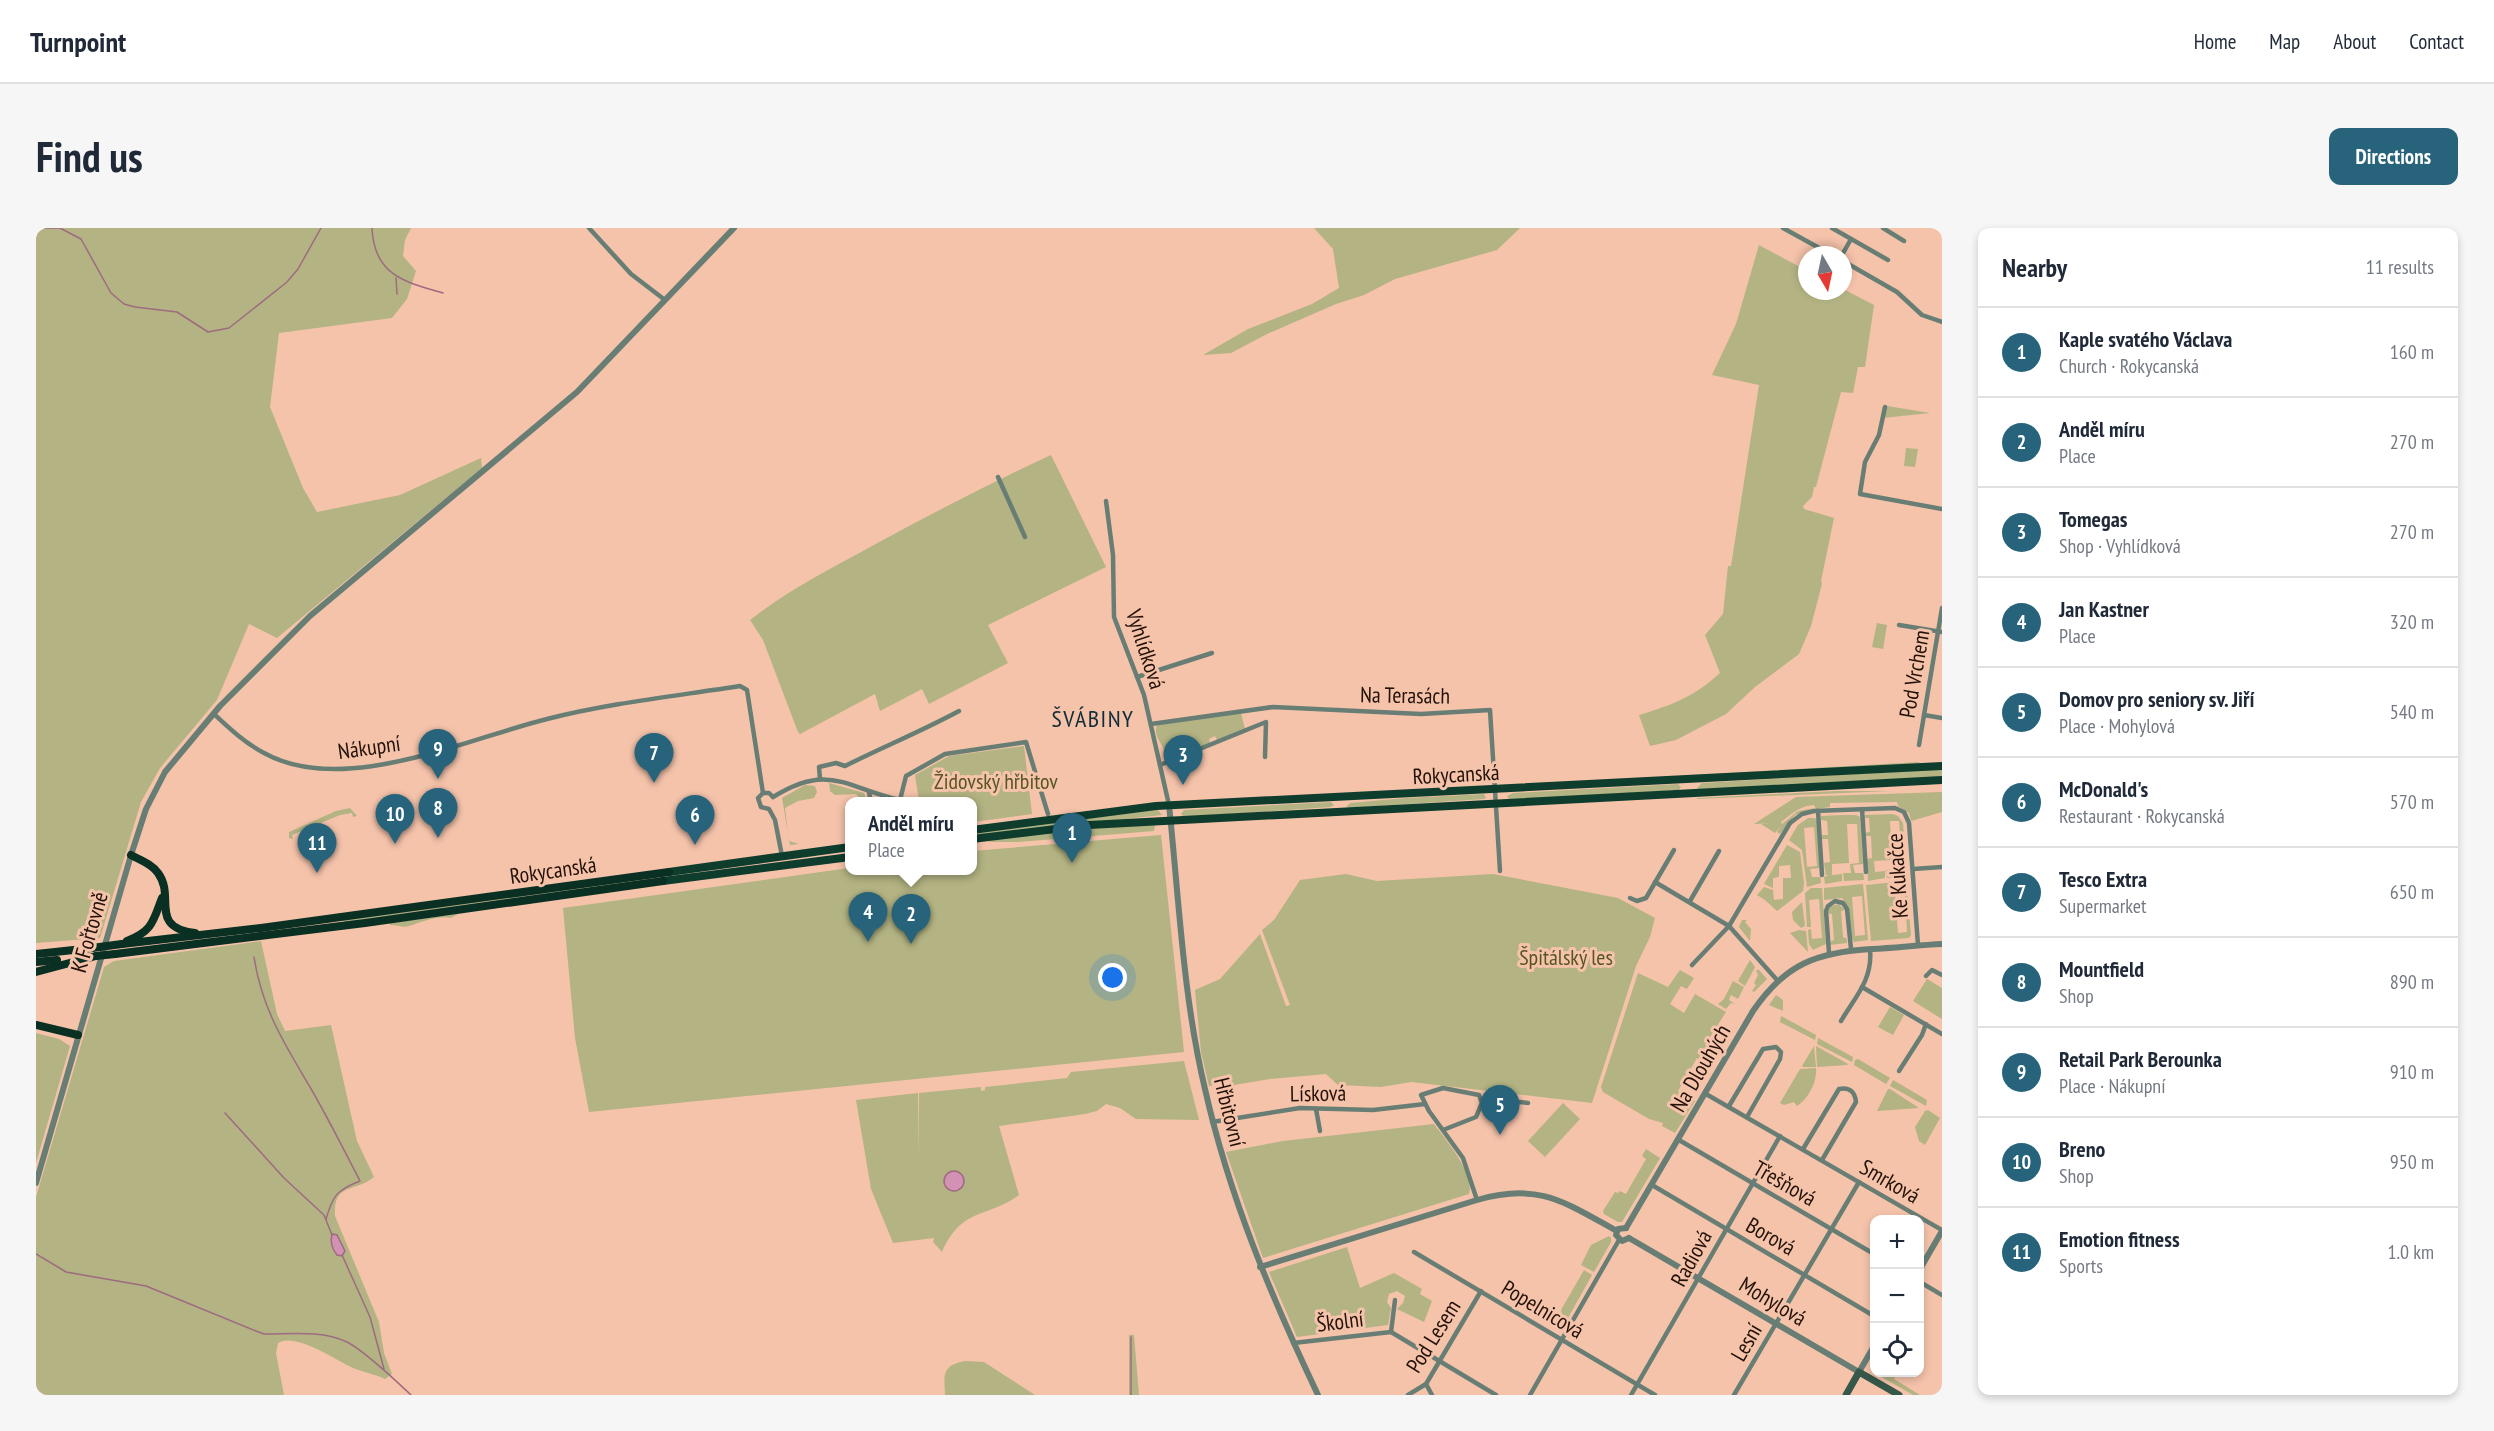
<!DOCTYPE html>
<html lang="en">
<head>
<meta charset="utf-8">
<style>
  body { margin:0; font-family:"PT Sans Narrow",sans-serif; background:#f6f6f7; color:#1f2937 }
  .controls { position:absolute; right:18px; bottom:18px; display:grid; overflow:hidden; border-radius:12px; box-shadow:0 3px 9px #0003 }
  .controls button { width:54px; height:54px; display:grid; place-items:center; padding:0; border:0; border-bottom:2px solid #e0e1e3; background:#fff; color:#1f2937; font:30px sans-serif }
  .compass { position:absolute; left:1762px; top:18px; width:54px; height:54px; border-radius:50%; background:#fff; box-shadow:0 3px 9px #0003; rotate:171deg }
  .you { position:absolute; left:1077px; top:750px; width:21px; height:21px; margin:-15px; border:4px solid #fff; border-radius:50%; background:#1a73e8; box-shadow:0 0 0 9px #1a73e833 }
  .badge { display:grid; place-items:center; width:39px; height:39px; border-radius:50%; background:#27647b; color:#fff; font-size:20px; font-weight:700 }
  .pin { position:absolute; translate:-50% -50px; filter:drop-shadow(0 2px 3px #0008) }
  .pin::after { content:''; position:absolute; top:32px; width:21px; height:18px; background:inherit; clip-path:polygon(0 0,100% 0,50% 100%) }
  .popup { position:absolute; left:809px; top:569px; width:132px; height:78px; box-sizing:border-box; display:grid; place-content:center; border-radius:12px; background:#fff; filter:drop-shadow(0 2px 4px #0005); font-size:20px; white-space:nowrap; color:#747a83 }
  .popup b { font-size:22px; color:#1f2937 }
  .popup::after { content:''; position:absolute; left:50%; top:100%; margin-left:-12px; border:12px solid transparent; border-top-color:#fff }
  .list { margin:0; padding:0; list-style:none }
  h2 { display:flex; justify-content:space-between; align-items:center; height:78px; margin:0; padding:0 24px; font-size:26px }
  h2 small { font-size:20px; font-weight:400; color:#747a83 }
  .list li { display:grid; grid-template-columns:39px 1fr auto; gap:18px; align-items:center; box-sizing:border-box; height:90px; padding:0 24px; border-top:2px solid #e0e1e3 }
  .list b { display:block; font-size:22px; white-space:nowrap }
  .list p { margin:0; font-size:20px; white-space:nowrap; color:#747a83 }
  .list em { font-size:20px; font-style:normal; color:#747a83 }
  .icon { flex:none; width:33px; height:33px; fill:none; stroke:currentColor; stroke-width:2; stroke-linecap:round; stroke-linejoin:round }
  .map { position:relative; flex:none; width:1906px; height:1167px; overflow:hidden; border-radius:12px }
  header { display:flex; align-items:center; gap:36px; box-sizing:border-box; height:84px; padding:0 30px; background:#fff; border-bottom:2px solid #e0e1e3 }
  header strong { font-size:28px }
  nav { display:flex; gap:33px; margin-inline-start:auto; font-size:21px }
  .intro { display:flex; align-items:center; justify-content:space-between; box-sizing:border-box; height:144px; padding:0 36px }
  h1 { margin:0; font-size:42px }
  .button { padding:15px 27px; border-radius:12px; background:#27647b; color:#fff; font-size:21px; font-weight:700 }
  main { display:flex; gap:36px; padding:0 36px }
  aside { flex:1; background:#fff; border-radius:12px; box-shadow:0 3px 9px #0003 }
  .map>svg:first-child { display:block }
</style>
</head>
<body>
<header>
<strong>Turnpoint</strong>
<nav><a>Home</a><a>Map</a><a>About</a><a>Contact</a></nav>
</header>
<div class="intro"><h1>Find us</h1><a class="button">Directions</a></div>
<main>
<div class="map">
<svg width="1906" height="1167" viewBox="0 0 1906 1167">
  <rect width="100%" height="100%" fill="#f5c3aa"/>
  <g fill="#b3b383" fill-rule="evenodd">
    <polygon points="0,0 375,0 369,12 367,28 380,43 371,71 356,90 243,105 234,179 267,260 281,284 364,267 445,230 446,240 241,410 213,396 181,472 124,540 105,574 64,710 0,715"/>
    <polygon points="1278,0 1484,0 1461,22 1359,51 1328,67 1300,76 1231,106 1195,125 1167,127 1212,101 1276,76 1303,60 1297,21"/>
    <path d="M1723 17 1771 43V63H1807V61L1838 77 1829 139H1822L1817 165 1805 164 1780 259H1778L1776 269 1767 278 1768 281 1798 290 1785 353 1786 356 1775 398 1763 426 1719 459 1690 486 1640 512 1614 518 1603 487C1636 477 1658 469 1684 445L1669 407 1687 386 1692 338H1695L1723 157 1676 147 1700 96Z"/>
    <polygon points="1851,178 1894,185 1847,190"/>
    <polygon points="1870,220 1882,221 1879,239 1868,238"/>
    <path d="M1015 227 1070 339 952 397 972 435 893 476 886 461 844 483 839 466 764 506 762 504 727 412 714 392C752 362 794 341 836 318 895 286 954 255 1015 227Z"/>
    <polygon points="1841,395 1851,397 1847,421 1836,419"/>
    <path d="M1205 485 1209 501 1181 512 1179 508 1173 511 1174 515 1134 532 1130 531C1131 517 1116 512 1121 496Z"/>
    <polygon points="988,518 996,586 937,594 936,574 883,573 879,547 913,528"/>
    <polygon points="1883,534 1884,537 1659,548 1656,547"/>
    <polygon points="1906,541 1906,549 1662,562 1661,560 1666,555"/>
    <polygon points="793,555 828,565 831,573 829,573 828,569 824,570 820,566 799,567 794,563"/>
    <path d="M1642 556 1645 559 1643 562C1586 565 1530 570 1473 572L1471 568 1477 565Z"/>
    <polygon points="769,557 779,558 781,564 778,570 762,573 749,580 753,613 763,616 754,617 746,570"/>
    <polygon points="1800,563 1855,563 1661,571 1661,570"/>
    <path d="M1906 564V584L1875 593 1873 585 1862 578 1861 574 1794 575V579L1780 581 1778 577C1763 578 1756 586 1745 594L1746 596 1762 583 1778 580 1759 587 1744 606 1741 604 1746 597 1739 605 1725 596 1738 595 1718 596 1760 569Z"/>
    <polygon points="1448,566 1450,570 1448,571 1312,580 1311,578 1314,575 1370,570"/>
    <polygon points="1295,574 1298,577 1295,579 1148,589 1145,586 1148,582"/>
    <polygon points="314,580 321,588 317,589 316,585 304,587 256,607 257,611 253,610 253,604 300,583"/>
    <polygon points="1115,582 1122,582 1126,587 937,608 936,605"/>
    <polygon points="1857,586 1862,588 1867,595 1871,648 1851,650 1850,642 1858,641 1857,632 1866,631 1863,593 1854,593 1856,632 1838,633 1839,644 1849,643 1849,650 1832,653 1831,631 1836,630 1835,608 1829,608 1828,605 1834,604 1833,590 1828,590 1829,587"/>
    <polygon points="1805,587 1820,587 1824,589 1827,636 1817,637 1819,645 1827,645 1827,641 1828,652 1808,653 1807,645 1815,645 1814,636 1823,635 1821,596 1811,596 1813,635 1796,636 1796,647 1806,646 1806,653 1789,656 1788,649 1793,647 1790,647 1788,635 1794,634 1792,611 1786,611 1786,607 1792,607 1791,593 1785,592 1785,588"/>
    <path d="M1772 590H1779L1781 593 1784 640 1774 641 1776 649H1784V645L1785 655 1771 659 1766 622 1753 612 1762 597ZM1778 599 1781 638 1771 639 1768 600Z"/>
    <polygon points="1119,597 1118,603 982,614 952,614 964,610 1060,600"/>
    <polygon points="1125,607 1148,824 553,884 539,810 527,680 813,640 814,642 936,642 937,623"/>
    <polygon points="1751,617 1764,624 1768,655 1767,663 1741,683 1729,672 1721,667 1728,659 1737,662 1738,672 1747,671 1747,650 1755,650 1754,637 1743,638 1743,649 1737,650 1737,660 1728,656"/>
    <polygon points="739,633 308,694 309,692"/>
    <polygon points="1310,646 1341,653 1457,646 1582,670 1619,690 1614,709 1600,738 1556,875 1375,854 1345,859 1302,857 1290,846 1234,851 1180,860 1179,857 1173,858 1165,824 1159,762 1184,751 1224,706 1250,778 1254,777 1226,702 1238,692 1264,652"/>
    <path d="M1870 653 1875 707 1873 710 1835 713 1830 657ZM1869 665 1871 704 1862 705 1859 666Z"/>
    <path d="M1827 656 1832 712 1818 714C1809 699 1819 686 1806 670L1788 672V660ZM1826 668 1829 707 1819 708 1816 669Z"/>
    <polygon points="1775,660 1786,660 1790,716 1777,722 1773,716 1772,702 1775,701 1776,711 1786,710 1783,671 1773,672 1775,699 1771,699 1769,665"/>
    <polygon points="1766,674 1769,698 1765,700 1757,692 1756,684"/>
    <polygon points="1803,676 1809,682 1805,683 1807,709 1811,711 1811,715 1794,717 1794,714 1798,712 1796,686 1791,685 1795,678"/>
    <path d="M422 686 415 690C398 688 389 693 373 698 368 700 360 697 354 697V695Z"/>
    <polygon points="1706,692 1711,692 1709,694 1715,701 1714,713 1703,699"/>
    <polygon points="1763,702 1770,703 1772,724 1754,705"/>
    <path d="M225 713 241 786 249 803 295 797 321 913 338 949C319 965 297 954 299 988L343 1094 348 1125 356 1146 349 1151C339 1146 327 1144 317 1140 300 1132 259 1104 242 1115L240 1125 248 1167H0V969L68 739 78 733Z"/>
    <polygon points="1714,732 1719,739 1709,758 1702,753"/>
    <polygon points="1644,742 1658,750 1651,761 1645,758 1634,776 1648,785 1659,766 1690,784 1669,817 1673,819 1666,832 1661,830 1642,863 1659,873 1639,905 1626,898 1627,895 1613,891 1567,864 1565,859 1602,745 1632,759"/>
    <polygon points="1720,742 1723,742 1731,751 1718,764 1716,763 1720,757 1718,755 1722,747"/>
    <polygon points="1891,751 1906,760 1906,791 1877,773"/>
    <polygon points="1697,753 1708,759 1702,771 1695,767 1693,772 1699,776 1695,775 1690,781 1682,776 1688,771"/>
    <polygon points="1740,767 1747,772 1747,783 1733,777"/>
    <polygon points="1854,779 1868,787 1857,807 1842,799"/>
    <polygon points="1745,788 1780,807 1779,812 1744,794"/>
    <polygon points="0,805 23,811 34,818 0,935"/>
    <polygon points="1782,810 1817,829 1816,834 1781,816"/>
    <polygon points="1778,818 1780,839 1767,839 1766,838"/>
    <polygon points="1780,818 1812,836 1811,837 1781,839"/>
    <polygon points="1822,831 1854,850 1850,856 1818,837 1819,832"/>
    <path d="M1148 833 1163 892 1100 891 1084 880 1070 876 1061 883 1049 886 963 898 983 967C949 991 926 979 906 1024L897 1014 898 1010 857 1015 835 961 820 872 882 865 883 930V865L945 859V863L949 862V859L1031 850 1035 844Z"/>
    <path d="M1780 840C1781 854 1773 870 1761 878L1758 874 1748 877 1744 875 1764 841Z"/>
    <polygon points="1857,852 1891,872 1890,878 1854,858"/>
    <polygon points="1852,861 1854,861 1883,880 1841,883"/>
    <polygon points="1527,875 1544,891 1509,929 1492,913"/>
    <polygon points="1892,882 1904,890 1889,917 1883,913 1879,899 1889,883"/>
    <path d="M1398 896C1410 912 1439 946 1433 966L1227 1030 1190 924 1247 913Z"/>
    <polygon points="1610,921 1624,930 1586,994 1582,994 1568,986 1567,983 1579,964 1582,965 1584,963 1590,966 1610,931 1606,928"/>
    <polygon points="1573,1008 1575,1010 1575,1014 1558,1044 1545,1037 1555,1017"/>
    <polygon points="1311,1019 1324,1060 1358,1045 1386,1061 1384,1066 1396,1073 1388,1094 1361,1081 1367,1075 1369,1068 1361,1063 1353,1066 1351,1074 1355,1080 1352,1097 1261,1109 1233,1044"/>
    <polygon points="1548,1042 1556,1047 1532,1090 1526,1087 1525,1082"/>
    <polygon points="1093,1107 1098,1107 1103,1167 1093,1167"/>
    <path d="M930 1133 948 1134 999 1167H909C908 1146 906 1137 930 1133Z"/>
    <polygon points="1838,1136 1838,1144 1861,1145 1858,1151 1884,1167 1877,1167 1837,1144"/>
  </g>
  <g fill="#d391b3" stroke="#9e6b80" stroke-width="1.5">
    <circle cx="918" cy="953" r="10"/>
    <path d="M296 1006 301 1007 309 1023 306 1028 301 1027C296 1021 294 1014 296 1006Z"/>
  </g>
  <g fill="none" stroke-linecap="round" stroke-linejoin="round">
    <g stroke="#9e6b80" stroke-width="1.5">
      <polyline points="0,0 24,0 45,11 75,65 88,76 99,79 141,84 172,104 193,100 251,54 262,41 285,0"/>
      <path d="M336 0C338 47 368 54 407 65"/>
      <polyline points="360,50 361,66"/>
      <path d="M218 729C226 781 248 815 274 859 292 890 308 922 324 953 301 962 297 967 290 991"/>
      <polyline points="189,885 248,950 288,987 296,1007"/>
      <path d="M0 1026 30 1044 110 1058 220 1103 228 1106C254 1106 286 1102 311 1114 329 1123 360 1153 375 1167"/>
      <polyline points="306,1027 334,1089 348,1141"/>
      <polyline points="1095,1167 1095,1109"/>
    </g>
    <g stroke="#687e75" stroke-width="4.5">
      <polyline points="553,0 595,46 629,72"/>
      <polyline points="1747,0 1796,27"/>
      <polyline points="1796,0 1852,32"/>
      <polyline points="1847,0 1868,13"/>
      <polyline points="1806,27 1815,11"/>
      <polyline points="1807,33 1861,64 1886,87 1906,94"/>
      <polyline points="1849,179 1843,207 1829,234 1824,266 1906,281"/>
      <polyline points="962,249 989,309"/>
      <polyline points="1070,273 1077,327 1078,389 1108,467 1133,577"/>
      <polyline points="1863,397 1906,404"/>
      <polyline points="1101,449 1176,425"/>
      <path d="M178 486C193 500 209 515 228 525 307 569 430 511 511 491 574 475 640 468 704 458L711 462 727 565"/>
      <polyline points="1888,487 1906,490"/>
      <polyline points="1115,496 1237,479 1385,486 1454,482 1464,643"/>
      <polyline points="1883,517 1906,380"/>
      <polyline points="1124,537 1230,494 1229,529"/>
      <path d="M784 551 783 539 800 535 809 538C847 519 886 503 923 483"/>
      <polyline points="833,564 835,574"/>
      <path d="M737 569C793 534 810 560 864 572L870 548 909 526 990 514 1012 586"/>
      <polyline points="737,569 733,565 727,565 722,570 725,579 733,581 739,592 746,628"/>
      <polyline points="1826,581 1830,644"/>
      <polyline points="1782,583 1786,647"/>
      <polyline points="1877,641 1906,639"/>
      <polyline points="1619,654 1693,698 1741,752"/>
      <polyline points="1594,670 1601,673 1610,670 1638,622"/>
      <polyline points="1654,673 1683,623"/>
      <polyline points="1793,725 1790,683 1792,678 1799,673 1807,675 1811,681 1815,721"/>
      <polyline points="1656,737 1693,698 1754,595 1766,586 1778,583 1859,580 1868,584 1873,595 1882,717"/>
      <polyline points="1890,748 1896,742 1906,747"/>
      <polyline points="1826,759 1906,806"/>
      <path d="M1805 793C1820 768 1837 751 1834 721"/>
      <polyline points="1863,843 1886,807 1890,796"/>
      <polyline points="1670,866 1906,1002"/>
      <polyline points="1446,875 1459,871 1492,875"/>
      <polyline points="1693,878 1727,821 1740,819 1745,824 1744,831 1711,889"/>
      <polyline points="1280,881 1284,903"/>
      <polyline points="1176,894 1264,880 1337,882 1389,876"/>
      <polyline points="1407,902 1440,889 1446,875 1443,867 1407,860 1385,867 1393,883 1427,930 1441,972"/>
      <polyline points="1643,912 1838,1026"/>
      <path d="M1767 921 1803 861C1814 859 1819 864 1820 874L1786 932"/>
      <polyline points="1616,957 1838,1088"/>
      <polyline points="1378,1024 1619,1167"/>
      <polyline points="1884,1054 1906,1067"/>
      <polyline points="1355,1104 1359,1072"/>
      <polyline points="1257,1115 1355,1104 1460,1167"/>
      <polyline points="1390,1156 1396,1167"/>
      <polyline points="1372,1167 1390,1156 1445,1063"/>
      <polyline points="1494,1167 1583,1012"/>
      <polyline points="1595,1167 1744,908"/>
      <polyline points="1698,1167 1823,954"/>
    </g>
    <g stroke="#687e75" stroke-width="6">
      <path d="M1133 577C1143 671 1147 769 1169 861 1193 968 1235 1068 1282 1167"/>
      <polyline points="0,955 95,627 110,581 129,544 184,478 274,388 541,164 698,0"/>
      <path d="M1590 1000 1717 783C1749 736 1781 724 1836 721 1859 720 1883 717 1906 716"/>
      <polyline points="1590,1000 1582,1001 1580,1007 1586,1013 1593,1010"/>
      <polyline points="1593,1010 1823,1144 1838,1118"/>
      <path d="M1224 1039 1441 972C1503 954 1528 974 1581 1003"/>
      <polyline points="1884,1041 1906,1003"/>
    </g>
    <polyline stroke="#36584a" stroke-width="7" points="1810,1167 1823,1144 1863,1167"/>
    <g stroke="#0e3d2d" stroke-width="8">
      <polyline points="936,602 1120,578 1906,538"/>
      <polyline points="936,611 1053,597 1906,552"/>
      <polyline points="633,644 814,619"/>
      <polyline points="627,653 814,629"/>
    </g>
    <g stroke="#0a3023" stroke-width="8">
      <path d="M95 627C104 632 116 636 122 645 140 669 112 699 159 705"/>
      <path d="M91 713C117 703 117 693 126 670"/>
      <polyline points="86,716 225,700 633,644"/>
      <polyline points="0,726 56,720"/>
      <polyline points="79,726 329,695 627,653"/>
      <polyline points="0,734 21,732"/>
      <polyline points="0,744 60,728"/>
      <polyline points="0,797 42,807"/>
    </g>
    <g stroke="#0a3023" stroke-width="8">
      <polyline points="56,720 86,716"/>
      <polyline points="60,728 79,726"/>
    </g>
  </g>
  <g text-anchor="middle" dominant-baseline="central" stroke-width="6" stroke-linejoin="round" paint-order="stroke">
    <g font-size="22" fill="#231209" stroke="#f5c3aa">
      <text transform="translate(1110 421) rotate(72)">Vyhlídková</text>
      <text transform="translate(1878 446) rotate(-80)">Pod Vrchem</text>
      <text transform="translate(1369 467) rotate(1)">Na Terasách</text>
      <text transform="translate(333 519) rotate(-8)">Nákupní</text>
      <text transform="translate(1420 546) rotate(-3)">Rokycanská</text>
      <text transform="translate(517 642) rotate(-8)">Rokycanská</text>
      <text transform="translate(1861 648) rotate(-94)">Ke Kukačce</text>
      <text transform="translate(53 704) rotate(-74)">K Fořtovně</text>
      <text transform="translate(1664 840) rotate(-60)">Na Dlouhých</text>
      <text transform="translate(1282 865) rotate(-1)">Lísková</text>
      <text transform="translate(1194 884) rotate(76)">Hřbitovní</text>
      <text transform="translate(1854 953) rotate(30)">Smrková</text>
      <text transform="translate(1749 955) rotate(30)">Třešňová</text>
      <text transform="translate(1735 1008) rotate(30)">Borová</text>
      <text transform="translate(1655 1030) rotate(-61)">Radiová</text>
      <text transform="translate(1737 1073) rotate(31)">Mohylová</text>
      <text transform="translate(1507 1081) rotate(31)">Popelnicová</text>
      <text transform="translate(1304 1093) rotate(-7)">Školní</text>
      <text transform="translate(1397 1108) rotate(-58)">Pod Lesem</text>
      <text transform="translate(1710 1114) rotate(-60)">Lesní</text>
    </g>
    <g font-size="22" fill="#575622" stroke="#f5c3aa">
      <text x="960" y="553">Židovský hřbitov</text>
      <text x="1530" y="729">Špitálský les</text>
    </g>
    <g font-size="24" letter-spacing="1.5" fill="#112d39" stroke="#f5c3aa">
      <text x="1057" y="490">ŠVÁBINY</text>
    </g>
  </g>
</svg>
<div class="controls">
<button>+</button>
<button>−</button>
<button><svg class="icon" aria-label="locate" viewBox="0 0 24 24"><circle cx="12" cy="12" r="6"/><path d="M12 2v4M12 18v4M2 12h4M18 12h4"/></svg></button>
</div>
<svg class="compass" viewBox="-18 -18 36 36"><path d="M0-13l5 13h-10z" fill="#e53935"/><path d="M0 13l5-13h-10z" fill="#747a83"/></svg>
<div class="you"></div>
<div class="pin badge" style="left:1036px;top:635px">1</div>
<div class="pin badge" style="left:875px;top:716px">2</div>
<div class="popup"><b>Anděl míru</b>Place</div>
<div class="pin badge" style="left:1147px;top:557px">3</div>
<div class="pin badge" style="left:832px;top:714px">4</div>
<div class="pin badge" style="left:1464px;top:907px">5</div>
<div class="pin badge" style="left:659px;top:617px">6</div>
<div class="pin badge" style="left:618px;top:555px">7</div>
<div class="pin badge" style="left:402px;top:610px">8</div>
<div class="pin badge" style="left:402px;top:551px">9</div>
<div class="pin badge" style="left:359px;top:616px">10</div>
<div class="pin badge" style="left:281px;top:645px">11</div>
</div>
<aside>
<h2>Nearby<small>11 results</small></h2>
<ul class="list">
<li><span class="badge">1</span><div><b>Kaple svatého Václava</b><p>Church · Rokycanská</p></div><em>160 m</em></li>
<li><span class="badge">2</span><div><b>Anděl míru</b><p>Place</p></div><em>270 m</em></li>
<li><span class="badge">3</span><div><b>Tomegas</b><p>Shop · Vyhlídková</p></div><em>270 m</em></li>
<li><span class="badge">4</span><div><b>Jan Kastner</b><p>Place</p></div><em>320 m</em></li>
<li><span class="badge">5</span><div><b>Domov pro seniory sv. Jiří</b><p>Place · Mohylová</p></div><em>540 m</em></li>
<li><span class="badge">6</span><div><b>McDonald's</b><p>Restaurant · Rokycanská</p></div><em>570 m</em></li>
<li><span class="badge">7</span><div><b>Tesco Extra</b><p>Supermarket</p></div><em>650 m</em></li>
<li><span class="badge">8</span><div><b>Mountfield</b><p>Shop</p></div><em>890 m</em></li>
<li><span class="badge">9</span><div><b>Retail Park Berounka</b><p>Place · Nákupní</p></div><em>910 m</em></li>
<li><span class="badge">10</span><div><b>Breno</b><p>Shop</p></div><em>950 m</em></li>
<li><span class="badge">11</span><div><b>Emotion fitness</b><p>Sports</p></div><em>1.0 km</em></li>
</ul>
</aside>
</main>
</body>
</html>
